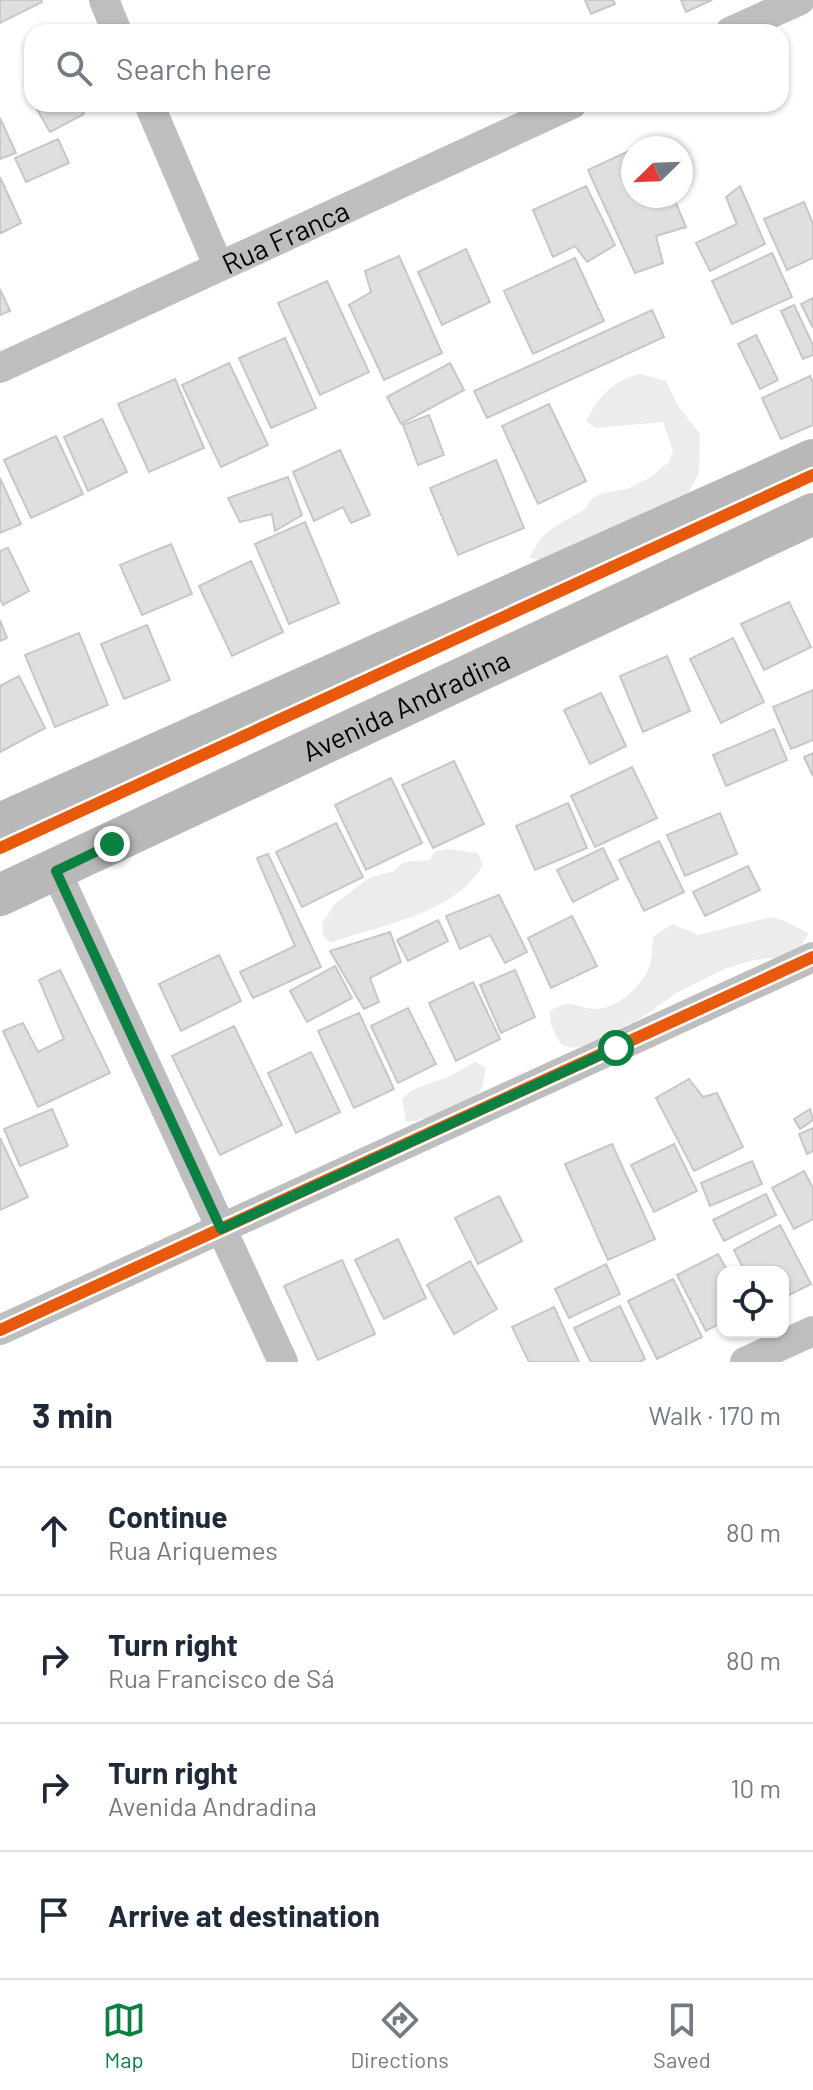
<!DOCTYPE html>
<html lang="en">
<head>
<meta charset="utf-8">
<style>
  body { margin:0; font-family:Barlow,sans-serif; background:#f2f2f3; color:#1f2937 }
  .controls { position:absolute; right:24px; bottom:24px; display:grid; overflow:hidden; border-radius:16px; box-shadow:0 2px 6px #0004 }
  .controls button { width:72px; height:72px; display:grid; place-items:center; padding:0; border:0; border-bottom:2px solid #e0e1e3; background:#fff; color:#1f2937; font:40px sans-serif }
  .compass { position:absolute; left:621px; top:136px; width:72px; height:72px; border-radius:50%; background:#fff; box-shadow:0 2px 6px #0004; rotate:247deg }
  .stop { position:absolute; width:24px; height:24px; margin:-18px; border:6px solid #0b8043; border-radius:50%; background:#fff }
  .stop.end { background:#0b8043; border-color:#fff; box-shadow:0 2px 8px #0008 }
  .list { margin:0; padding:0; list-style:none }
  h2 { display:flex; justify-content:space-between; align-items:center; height:104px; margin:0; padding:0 32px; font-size:34px }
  h2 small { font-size:26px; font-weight:400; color:#747a83 }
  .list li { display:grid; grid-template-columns:52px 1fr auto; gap:24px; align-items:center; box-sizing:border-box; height:128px; padding:0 32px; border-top:2px solid #e0e1e3 }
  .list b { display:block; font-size:30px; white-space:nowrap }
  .list p { margin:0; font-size:26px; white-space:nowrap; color:#747a83 }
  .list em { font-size:26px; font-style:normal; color:#747a83 }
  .icon { flex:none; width:44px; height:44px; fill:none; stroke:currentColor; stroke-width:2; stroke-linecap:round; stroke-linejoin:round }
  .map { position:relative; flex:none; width:813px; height:1362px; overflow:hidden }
  .search { position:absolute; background:#fff; box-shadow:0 2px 6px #0004; left:24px; right:24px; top:24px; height:88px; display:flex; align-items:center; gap:20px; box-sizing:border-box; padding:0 28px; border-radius:24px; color:#747a83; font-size:30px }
  .sheet { height:616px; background:#fff }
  nav { display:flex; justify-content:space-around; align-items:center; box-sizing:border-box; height:112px; border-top:2px solid #e0e1e3; background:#fff; font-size:22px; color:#747a83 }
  nav a { display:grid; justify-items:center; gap:4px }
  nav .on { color:#0b8043 }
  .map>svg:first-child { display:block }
</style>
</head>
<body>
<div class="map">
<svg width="813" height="1362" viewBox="0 0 813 1362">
  <rect width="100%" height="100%" fill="#fff"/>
  <g fill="#ececec">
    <path d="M640 374 666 381 678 406 700 434 699 473 684 501 553 564 529 557 542 537 551 529 585 509 592 498 603 493 627 489 651 477 669 462 673 451 663 422 596 428 586 422C597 398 613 380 640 374Z"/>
    <path d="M449 849 478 853 483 865C452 916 381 924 330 943L323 935 322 923 336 903 369 878 394 871 404 862 429 860 436 851Z"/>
    <path d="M771 917 785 921 808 933 802 945 779 957 753 960 725 969 678 992 641 1018 584 1046 572 1048 561 1044C554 1032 549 1024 550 1011 572 996 577 1010 597 1009 619 1008 647 982 651 961 652 954 652 945 653 937L672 924 698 935Z"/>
    <path d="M475 1062 486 1068C484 1077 483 1091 475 1098 462 1110 423 1120 406 1122L402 1099 412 1090 448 1077Z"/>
  </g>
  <g fill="#dfdfdf" stroke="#c7c7c7" stroke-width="2">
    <polygon points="0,0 41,0 42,2 0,23"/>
    <polygon points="585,0 613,0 615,4 591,14"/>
    <polygon points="681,0 712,0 686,12"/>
    <polygon points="32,83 32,100 25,87"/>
    <polygon points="34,104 79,104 84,114 50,132"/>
    <polygon points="0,118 16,153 0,159"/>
    <polygon points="58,139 69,163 26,182 15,158"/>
    <polygon points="649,141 652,148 635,148"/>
    <polygon points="633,149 633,196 673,196 686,227 656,236 663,263 635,273 588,170"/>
    <polygon points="0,177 21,223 1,233 0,230"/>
    <polygon points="586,186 615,245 587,262 575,246 553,257 533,210"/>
    <polygon points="740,186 765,244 710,271 696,243 737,224 726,197"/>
    <polygon points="804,202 813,224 813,258 787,270 764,219"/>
    <polygon points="466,249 490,302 442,325 418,272"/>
    <polygon points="772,253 792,297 732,324 712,281"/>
    <polygon points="399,256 442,353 384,380 349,305 371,292 365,271"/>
    <polygon points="575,258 604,321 533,354 504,291"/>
    <polygon points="327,281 369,372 320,395 278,303"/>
    <polygon points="0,289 10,311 0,315"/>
    <polygon points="813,298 813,328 801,304"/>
    <polygon points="794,305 813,345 813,355 803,359 781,311"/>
    <polygon points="652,310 664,337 487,418 474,391"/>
    <polygon points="756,335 778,380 760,389 738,344"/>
    <polygon points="285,338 316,408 271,428 239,358"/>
    <polygon points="229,363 268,445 221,467 182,385"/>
    <polygon points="450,363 464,390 401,424 387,397"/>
    <polygon points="810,376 813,383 813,425 781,439 762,398"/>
    <polygon points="175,379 204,448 149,472 118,404"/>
    <polygon points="549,404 586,481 538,504 502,426"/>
    <polygon points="429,415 444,455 418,465 403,425"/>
    <polygon points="102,419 127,472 88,491 64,437"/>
    <polygon points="56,436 83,494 31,518 4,460"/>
    <polygon points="340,450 370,515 351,523 343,507 314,521 293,472"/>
    <polygon points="496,460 524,528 458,555 430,488"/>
    <polygon points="288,477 302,515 275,531 272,514 240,522 228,498"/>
    <polygon points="0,478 21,524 0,533"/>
    <polygon points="305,522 339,603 289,624 255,544"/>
    <polygon points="171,544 192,594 142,615 120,565"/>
    <polygon points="8,548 29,591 3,605 0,599 0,551"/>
    <polygon points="251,561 283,632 232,656 199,586"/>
    <polygon points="789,602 811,647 764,670 741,624"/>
    <polygon points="0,620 7,638 0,641"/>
    <polygon points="147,625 170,680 124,699 101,644"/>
    <polygon points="79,633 108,705 55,727 25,655"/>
    <polygon points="733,638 764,702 721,723 690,659"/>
    <polygon points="667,656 690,711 643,732 620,676"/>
    <polygon points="19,676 45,728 0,752 0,686"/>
    <polygon points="813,690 813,740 791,749 773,707"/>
    <polygon points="601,693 626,746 590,764 564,710"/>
    <polygon points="774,729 787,760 726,786 713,755"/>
    <polygon points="813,753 813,776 804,757"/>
    <polygon points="454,761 484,824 433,848 402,785"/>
    <polygon points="632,767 657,818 595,847 571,796"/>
    <polygon points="391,778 422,843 366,870 335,805"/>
    <polygon points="568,803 587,848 535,870 516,826"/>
    <polygon points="720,813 737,854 685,876 667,835"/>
    <polygon points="336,823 363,877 302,907 276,852"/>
    <polygon points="659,841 684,892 644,911 619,860"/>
    <polygon points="603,848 618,879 573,902 557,870"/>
    <polygon points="268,854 321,967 253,998 240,972 295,946 257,858"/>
    <polygon points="748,866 760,890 705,916 693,892"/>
    <polygon points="499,895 527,952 505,963 490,935 460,949 446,916"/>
    <polygon points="572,916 597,966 551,988 528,938"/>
    <polygon points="438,920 448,941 408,961 397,940"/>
    <polygon points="390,932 401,962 370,978 379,1002 364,1009 330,951"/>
    <polygon points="219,955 241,1001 181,1031 159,984"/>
    <polygon points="335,966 352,998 307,1022 290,991"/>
    <polygon points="60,970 110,1073 38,1107 3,1031 23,1023 38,1052 64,1039 39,980"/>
    <polygon points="515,970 535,1017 501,1033 480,985"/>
    <polygon points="473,982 500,1039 456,1061 429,1003"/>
    <polygon points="408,1008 436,1064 398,1083 371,1026"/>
    <polygon points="359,1013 394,1089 354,1108 318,1031"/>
    <polygon points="234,1026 282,1125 220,1155 172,1056"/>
    <polygon points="311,1052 340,1112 296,1133 268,1073"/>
    <polygon points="689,1079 703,1097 717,1093 743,1147 694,1171 656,1098"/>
    <polygon points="52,1109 68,1146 20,1166 4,1129"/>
    <polygon points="810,1109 813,1120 800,1129 794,1119"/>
    <polygon points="813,1128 813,1151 807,1154 799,1134"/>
    <polygon points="0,1138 28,1197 0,1210"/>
    <polygon points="612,1144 655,1239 608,1260 565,1164"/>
    <polygon points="674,1144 697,1191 654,1212 631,1165"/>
    <polygon points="752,1161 762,1184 710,1206 701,1183"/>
    <polygon points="804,1171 813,1188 813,1219 794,1229 772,1188"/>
    <polygon points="766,1194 776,1215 724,1241 713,1220"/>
    <polygon points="499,1196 522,1241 478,1264 455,1218"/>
    <polygon points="780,1225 811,1284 783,1298 783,1272 745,1272 734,1250"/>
    <polygon points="398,1239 426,1298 384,1319 355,1260"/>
    <polygon points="718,1254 728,1272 723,1272 723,1322 706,1331 677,1275"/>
    <polygon points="342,1260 375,1334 318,1360 284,1286"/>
    <polygon points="470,1261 497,1309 454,1334 427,1285"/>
    <polygon points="606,1264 620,1294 569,1318 555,1289"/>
    <polygon points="673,1279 702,1337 657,1359 628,1301"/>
    <polygon points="620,1306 645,1359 639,1362 591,1362 574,1328"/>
    <polygon points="554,1307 579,1362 529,1362 512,1327"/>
  </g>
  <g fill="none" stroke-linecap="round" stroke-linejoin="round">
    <g stroke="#bebebe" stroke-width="30">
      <polyline points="104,0 117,32"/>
      <polyline points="730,32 800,0"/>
      <polyline points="149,104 218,265"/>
      <path id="s1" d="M0 368 572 104"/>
      <polyline points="56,871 283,1362"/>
      <polyline points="0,1330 813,957"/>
      <polyline points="745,1362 813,1331"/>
    </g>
    <g stroke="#b8b8b8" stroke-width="42">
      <polyline points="0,824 813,460"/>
      <path id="s2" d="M0 895 813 514"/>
    </g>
    <g stroke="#fff" stroke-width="17">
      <g id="cycleway">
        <polyline points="0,848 813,475"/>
        <polyline points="0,1330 813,957"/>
      </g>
    </g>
    <use href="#cycleway" stroke="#e8590c" stroke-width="12"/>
  </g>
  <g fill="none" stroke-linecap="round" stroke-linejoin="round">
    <polyline stroke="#0b8043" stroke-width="10" points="112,844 56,871 221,1229 616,1048"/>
  </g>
  <g text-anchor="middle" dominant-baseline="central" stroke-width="7" stroke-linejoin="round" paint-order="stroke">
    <g font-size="28" fill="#000" stroke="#fff">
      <text stroke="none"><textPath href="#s1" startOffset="314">Rua Franca</textPath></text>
      <text stroke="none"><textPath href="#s2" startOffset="448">Avenida Andradina</textPath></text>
    </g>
  </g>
</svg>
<div class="controls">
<button><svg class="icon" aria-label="locate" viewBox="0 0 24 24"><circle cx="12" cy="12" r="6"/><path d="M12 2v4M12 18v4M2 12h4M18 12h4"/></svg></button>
</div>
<svg class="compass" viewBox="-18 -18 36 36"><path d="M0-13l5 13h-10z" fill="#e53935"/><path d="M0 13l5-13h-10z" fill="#747a83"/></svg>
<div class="stop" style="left:616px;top:1048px"></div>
<div class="stop end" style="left:112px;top:844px"></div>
<div class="search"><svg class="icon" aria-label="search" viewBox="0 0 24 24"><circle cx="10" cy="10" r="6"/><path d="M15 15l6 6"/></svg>Search here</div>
</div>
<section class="sheet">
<h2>3 min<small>Walk · 170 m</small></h2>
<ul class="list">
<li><svg class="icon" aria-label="ahead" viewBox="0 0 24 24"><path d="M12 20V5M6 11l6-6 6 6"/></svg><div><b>Continue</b><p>Rua Ariquemes</p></div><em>80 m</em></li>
<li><svg class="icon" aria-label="right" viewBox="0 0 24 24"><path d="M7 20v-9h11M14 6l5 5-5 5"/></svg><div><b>Turn right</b><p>Rua Francisco de Sá</p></div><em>80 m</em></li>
<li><svg class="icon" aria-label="right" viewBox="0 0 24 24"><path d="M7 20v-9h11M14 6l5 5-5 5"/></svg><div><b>Turn right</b><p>Avenida Andradina</p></div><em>10 m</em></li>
<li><svg class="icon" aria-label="arrive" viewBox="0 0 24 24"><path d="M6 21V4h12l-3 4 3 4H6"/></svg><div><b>Arrive at destination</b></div></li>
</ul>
</section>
<nav>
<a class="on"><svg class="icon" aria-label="map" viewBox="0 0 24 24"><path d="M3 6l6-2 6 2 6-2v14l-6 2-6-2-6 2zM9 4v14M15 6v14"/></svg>Map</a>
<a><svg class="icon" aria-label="directions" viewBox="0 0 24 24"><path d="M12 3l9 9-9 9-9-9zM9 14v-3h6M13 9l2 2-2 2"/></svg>Directions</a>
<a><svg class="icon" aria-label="saved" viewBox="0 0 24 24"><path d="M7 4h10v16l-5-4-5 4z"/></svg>Saved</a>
</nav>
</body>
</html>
